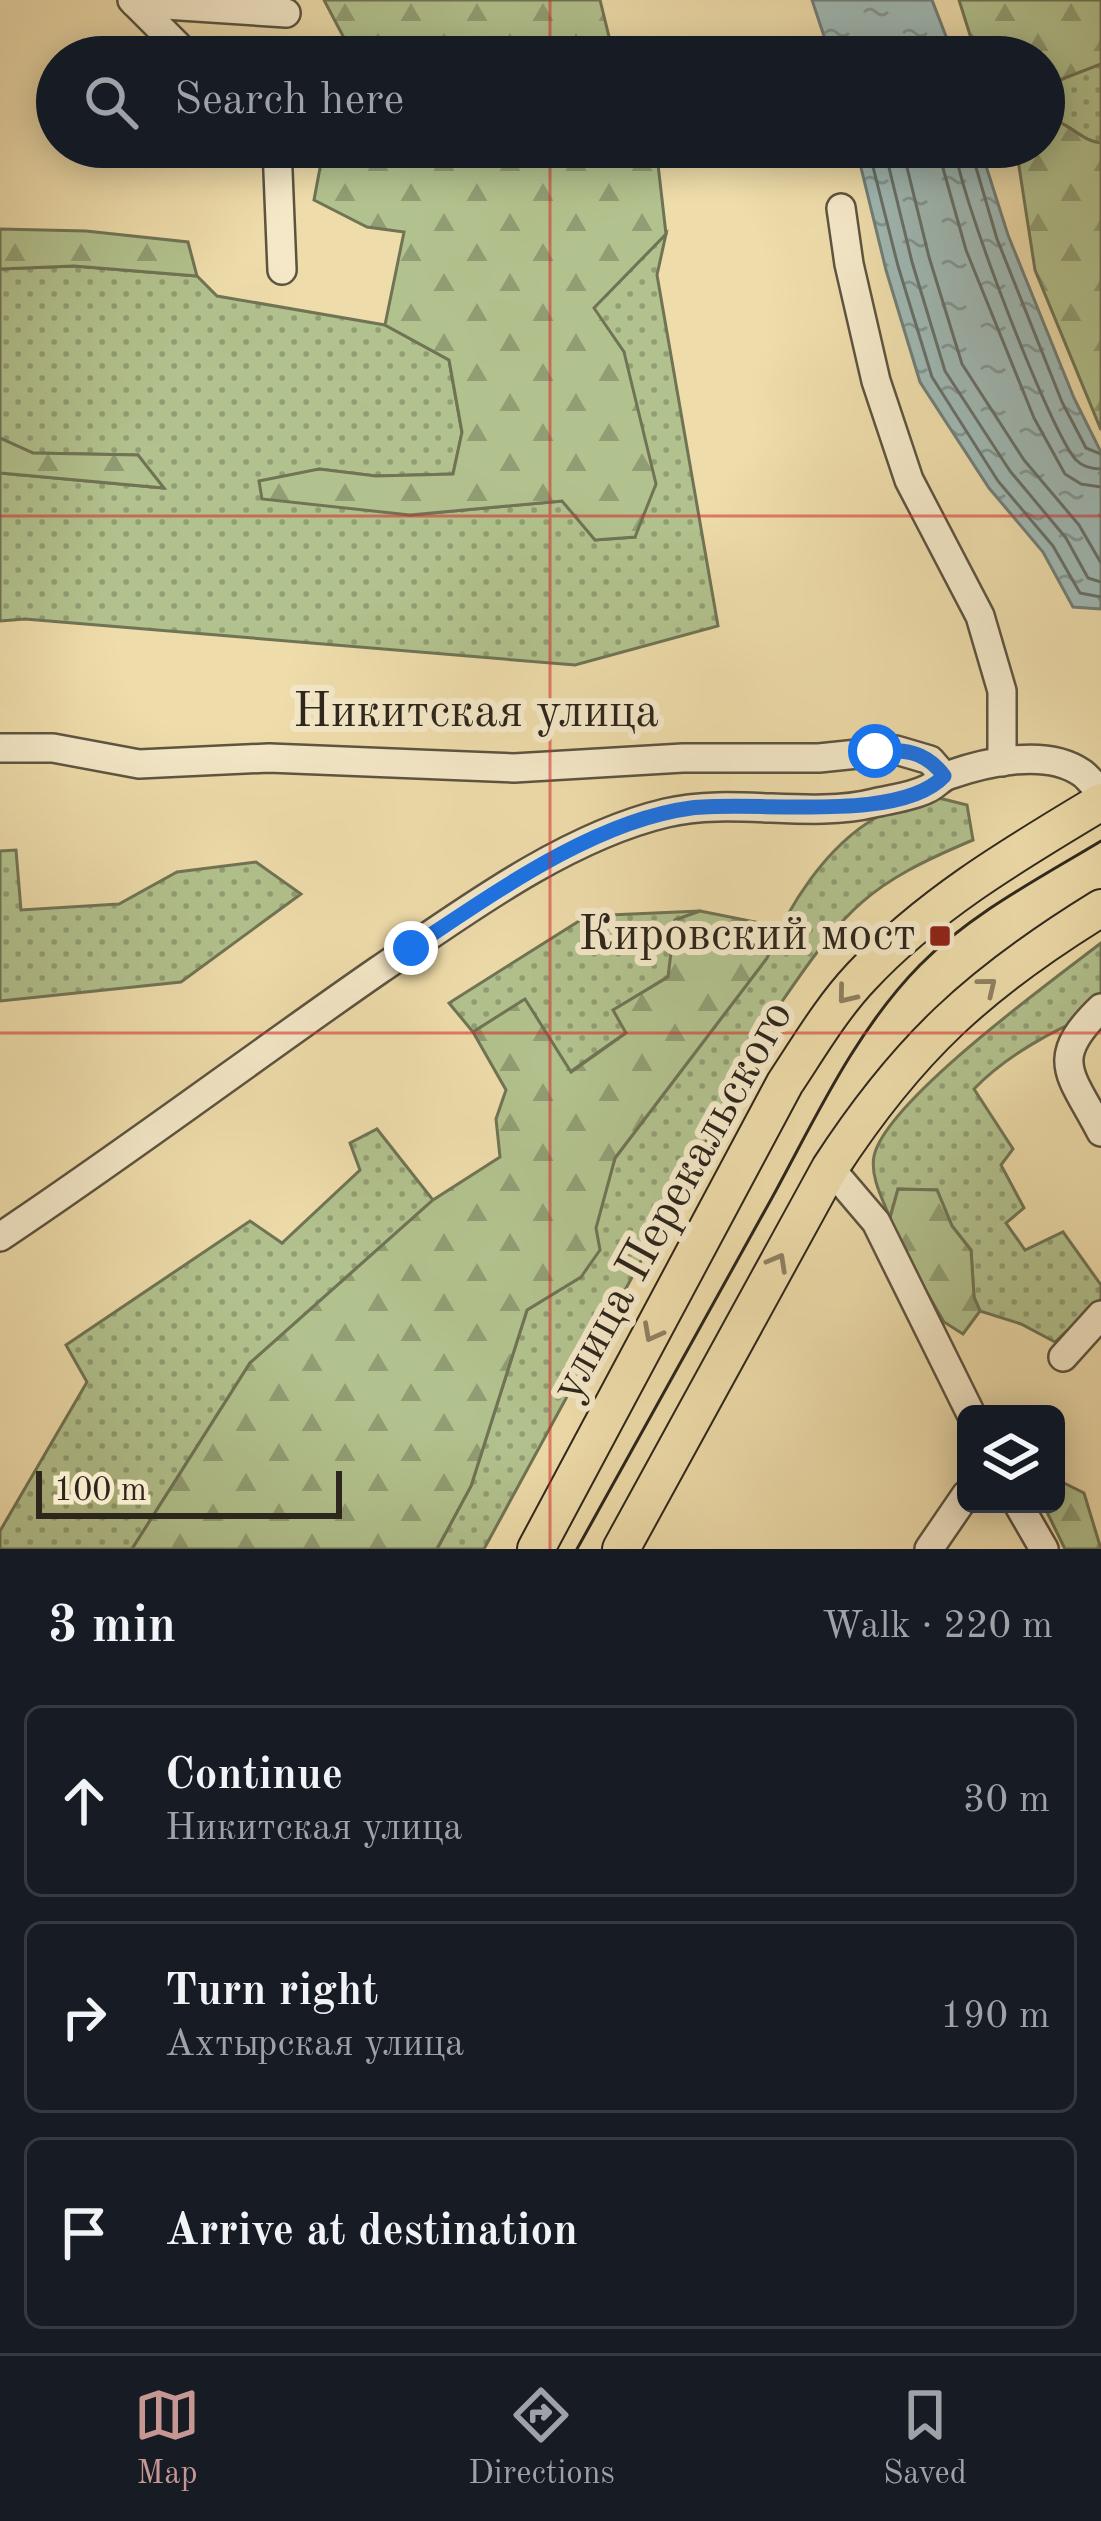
<!DOCTYPE html>
<html lang="en">
<head>
<meta charset="utf-8">
<style>
  body { margin:0; font-family:"Old Standard TT",serif; background:#242831; color:#f1f3f6 }
  .controls { position:absolute; right:36px; bottom:36px; display:grid; overflow:hidden; border-radius:18px; box-shadow:0 6px 30px #0003 }
  .controls button { width:108px; height:108px; display:grid; place-items:center; padding:0; border:0; border-bottom:3px solid #363941; background:#171b24; color:#f1f3f6; font:60px sans-serif }
  .scale { position:absolute; left:36px; bottom:30px; width:306px; box-sizing:border-box; padding-left:12px; border:6px solid #2d261c; border-top:0; font-size:33px; line-height:42px; white-space:nowrap; color:#2d261c; -webkit-text-stroke:9px #f4e8c8; paint-order:stroke }
  .stop { position:absolute; width:36px; height:36px; margin:-27px; border:9px solid #1a73e8; border-radius:50%; background:#fff }
  .stop.end { background:#1a73e8; border-color:#fff; box-shadow:0 3px 12px #0008 }
  .list { margin:0; padding:0; list-style:none }
  h2 { display:flex; justify-content:space-between; align-items:center; height:156px; margin:0; padding:0 48px; font-size:51px }
  h2 small { font-size:39px; font-weight:400; color:#9ea1a6 }
  .list li { display:grid; grid-template-columns:78px 1fr auto; gap:36px; align-items:center; box-sizing:border-box; height:192px; margin:0 24px 24px; padding:0 24px; border:3px solid #363941; border-radius:18px }
  .list b { display:block; font-size:45px; white-space:nowrap }
  .list p { margin:0; font-size:39px; white-space:nowrap; color:#9ea1a6 }
  .list em { font-size:39px; font-style:normal; color:#9ea1a6 }
  .icon { flex:none; width:66px; height:66px; fill:none; stroke:currentColor; stroke-width:2; stroke-linecap:round; stroke-linejoin:round }
  .map { position:relative; flex:none; width:1101px; height:1549px; overflow:hidden }
  .search { position:absolute; background:#171b24; box-shadow:0 6px 30px #0003; left:36px; right:36px; top:36px; height:132px; display:flex; align-items:center; gap:30px; box-sizing:border-box; padding:0 42px; border-radius:66px; color:#9ea1a6; font-size:45px }
  .sheet { height:804px; background:#171b24 }
  nav { display:flex; justify-content:space-around; align-items:center; box-sizing:border-box; height:168px; border-top:3px solid #363941; background:#171b24; font-size:33px; color:#9ea1a6 }
  nav a { display:grid; justify-items:center; gap:6px }
  nav .on { color:#c59692 }
  .map>svg:first-child { display:block }
</style>
</head>
<body>
<div class="map">
<svg width="1101" height="1549" viewBox="0 0 1101 1549">
  <defs>
    <pattern id="grass-dots" width="8" height="8" patternUnits="userSpaceOnUse" patternTransform="scale(3)"><rect width="8" height="8" fill="#b2c28e"/><path d="M2 2h.1M6 6h.1" fill="none" stroke="#919d73" stroke-width="1.8" stroke-linecap="round"/></pattern>
    <pattern id="forest-firs" width="22" height="20" patternUnits="userSpaceOnUse" patternTransform="scale(3)"><rect width="22" height="20" fill="#b2c28e"/><path d="M5 1l3.5 6h-7zM16 11l3.5 6h-7z" fill="#919d73"/></pattern>
    <pattern id="water-ripples" width="26" height="14" patternUnits="userSpaceOnUse" patternTransform="scale(3)"><rect width="26" height="14" fill="#9fb9b5"/><path d="M2 4q2-2 4 0t4 0M15 11q2-2 4 0t4 0" fill="none" stroke="#829692"/></pattern>
  </defs>
  <rect width="100%" height="100%" fill="#eedcaa"/>
  <filter id="stains"><feTurbulence type="fractalNoise" baseFrequency=".00167" numOctaves="4"/><feColorMatrix values="0 0 0 0 .2 0 0 0 0 .09 0 0 0 0 .02 0 0 0 .5 -.17"/></filter>
  <radialGradient id="worn" r=".72"><stop offset=".6" stop-color="#630" stop-opacity="0"/><stop offset="1" stop-color="#630" stop-opacity=".3"/></radialGradient>
  <g fill="url(#grass-dots)" stroke="#707455" stroke-width="3">
    <path d="M1101 64V143C1079 141 1068 119 1044 119V86Z"/>
    <polygon points="666,234 657,275 718,626 575,665 25,619 0,621 0,473 162,488 138,455 33,453 0,438 0,269 74,266 197,276 217,296 385,325 449,360 462,433 453,474 376,476 319,469 410,515 563,501 595,540 635,537 624,352 593,308"/>
    <path d="M931 796 967 805 973 840C868 884 847 907 783 1000L484 1549H437L471 1486 527 1310 581 1277 615 1158 767 958C788 906 826 846 877 817 894 807 913 802 931 796Z"/>
    <polygon points="16,850 21,910 119,904 177,872 256,862 301,894 181,982 0,1001 0,851"/>
    <polygon points="700,911 675,920 669,976 614,1010 627,1032 570,1072 525,1000 473,1032 449,1003 587,916"/>
    <path d="M1101 943V1011C1056 1028 1007 1055 974 1089L1013 1149 1001 1165 1024 1208 1006 1223 1025 1250 1063 1232 1101 1285V1299L1055 1342 1021 1324 980 1311 974 1297 971 1250 952 1226 937 1190 898 1189 890 1218C883 1200 870 1177 874 1156 886 1101 1053 980 1101 943Z"/>
    <polygon points="377,1129 433,1200 250,1363 132,1549 0,1549 0,1531 87,1382 66,1345 250,1221 282,1243 360,1170 350,1143"/>
  </g>
  <g fill="url(#forest-firs)" stroke="#707455" stroke-width="3">
    <polygon points="324,0 600,0 614,57 354,57"/>
    <polygon points="959,0 1101,0 1101,64 1044,86 1044,57 977,57"/>
    <path d="M1044 119C1068 119 1079 141 1101 143V430L1035 270 1016 147H1044Z"/>
    <polygon points="329,147 656,147 666,234 594,308 624,352 656,484 635,537 595,540 562,501 410,515 262,499 259,481 319,469 376,476 453,474 462,432 449,360 385,325 404,232 367,227 314,200 323,152"/>
    <polygon points="0,229 86,231 188,242 197,276 74,266 0,269"/>
    <polygon points="0,438 33,453 138,455 164,488 0,473"/>
    <polygon points="700,911 780,927 767,958 615,1158 596,1228 600,1250 581,1277 527,1310 471,1486 437,1549 132,1549 250,1363 433,1200 500,1157 496,1119 506,1090 473,1032 525,999 571,1072 626,1033 613,1010 668,977 675,920"/>
    <polygon points="898,1189 937,1190 952,1226 971,1250 974,1297 980,1311 963,1334 944,1322 908,1260 890,1218"/>
    <polygon points="1056,1479 1084,1493 1101,1549 1065,1549 1043,1504 1056,1504"/>
  </g>
  <g fill="url(#water-ripples)" stroke="#717e78" stroke-width="3">
    <polygon points="812,0 932,0 954,57 831,57"/>
    <polygon points="856,147 980,147 1008,235 1074,398 1101,452 1101,609 1073,607 1043,552 989,488 920,382 886,270"/>
  </g>
  <g fill="none" stroke-linecap="round" stroke-linejoin="round">
    <g stroke="#667068" stroke-width="3">
      <polyline points="868,147 898,266 932,377 998,481 1053,546 1080,593 1101,597"/>
      <polyline points="884,147 912,262 945,371 1010,471 1066,538 1088,578 1101,582"/>
      <polyline points="902,147 929,257 962,364 1024,460 1079,525 1101,563"/>
      <polyline points="937,147 966,250 1034,418 1065,474 1081,484 1101,487"/>
      <path d="M955 147C957 189 1049 430 1076 460 1083 467 1091 469 1101 469"/>
      <polyline points="970,147 997,239 1062,402 1086,448 1101,454"/>
    </g>
    <g stroke="#5d5440" stroke-width="32">
      <g id="minor">
        <polyline points="132,0 189,57"/>
        <polyline points="135,3 286,13"/>
        <polyline points="277,147 282,270"/>
        <polyline points="841,208 849,264 876,381 909,480 980,616 1002,691 1002,762"/>
        <polyline points="0,748 53,748 139,764 269,758 514,768 683,758 819,758 896,750 930,760 944,776"/>
        <path d="M1101 1008C1047 1060 1071 1074 1101 1132"/>
        <polyline points="830,1168 876,1222 971,1414"/>
        <path d="M0 1237C129 1151 252 1058 379 970 464 912 565 837 666 813 732 797 810 819 874 803 891 799 911 797 927 789 936 785 940 778 949 775 986 762 1047 748 1082 773 1089 778 1095 787 1101 793"/>
        <polyline points="1063,1357 1101,1315"/>
        <polyline points="1018,1504 1044,1549"/>
        <polyline points="929,1549 966,1495"/>
      </g>
    </g>
    <g stroke="#2d261c" stroke-width="40">
      <g id="major">
        <path d="M536 1549 785 1083C809 1047 831 1009 861 977 929 904 1016 853 1101 802"/>
        <path d="M621 1549 830 1168C908 1048 979 983 1101 908"/>
      </g>
    </g>
    <use href="#minor" stroke="#f4e8c8" stroke-width="27"/>
    <use href="#major" stroke="#eedcaa" stroke-width="36"/>
    <path stroke="#2d261c" stroke-width="3" d="M577 1549C642 1431 708 1314 773 1196 816 1117 856 1030 920 965 972 913 1038 879 1101 841"/>
  </g>
  <defs><path id="oneway-chevron" d="M-2-3.5L2.5 0L-2 3.5" fill="none" stroke-width="1.6" stroke-linecap="round" stroke-linejoin="round" transform="scale(3)"/></defs>
  <g stroke="#8e8163">
    <use href="#oneway-chevron" transform="translate(988 986) rotate(-39)"/>
    <use href="#oneway-chevron" transform="translate(846 995) rotate(129)"/>
    <use href="#oneway-chevron" transform="translate(778 1262) rotate(-61)"/>
    <use href="#oneway-chevron" transform="translate(652 1333) rotate(118)"/>
  </g>
  <g fill="none" stroke-linecap="round" stroke-linejoin="round">
    <path stroke="#1a73e8" stroke-width="15" d="M411 948C492 895 593 821 691 808 754 800 899 824 944 776 926 751 904 749 875 751"/>
  </g>
  <path fill="none" stroke="#d62828" stroke-width="3" stroke-opacity="0.55" d="M550 0V57M550 147V1549M0 516H1101M0 1033H1101"/>
  <rect fill="#8f2418" stroke="#f4e8c8" stroke-width="4.5" x="928" y="924" width="24" height="24" rx="6"/>
  <g text-anchor="middle" dominant-baseline="central" stroke-width="12" stroke-linejoin="round" paint-order="stroke">
    <g font-size="48" fill="#2d261c" stroke="#f4e8c8">
      <text x="476" y="713">Никитская улица</text>
      <text transform="translate(673 1201) rotate(-61)">улица Перекальского</text>
    </g>
    <g font-size="48" fill="#2d261c" stroke="#f4e8c8" text-anchor="end">
      <text x="916" y="936">Кировский мост</text>
    </g>
  </g>
  <rect width="100%" height="100%" filter="url(#stains)"/>
  <rect width="100%" height="100%" fill="url(#worn)"/>
</svg>
<div class="controls">
<button><svg class="icon" aria-label="layers" viewBox="0 0 24 24"><path d="M12 4l9 5-9 5-9-5zM3 14l9 5 9-5"/></svg></button>
</div>
<div class="scale">100 m</div>
<div class="stop" style="left:875px;top:751px"></div>
<div class="stop end" style="left:411px;top:948px"></div>
<div class="search"><svg class="icon" aria-label="search" viewBox="0 0 24 24"><circle cx="10" cy="10" r="6"/><path d="M15 15l6 6"/></svg>Search here</div>
</div>
<section class="sheet">
<h2>3 min<small>Walk · 220 m</small></h2>
<ul class="list">
<li><svg class="icon" aria-label="ahead" viewBox="0 0 24 24"><path d="M12 20V5M6 11l6-6 6 6"/></svg><div><b>Continue</b><p>Никитская улица</p></div><em>30 m</em></li>
<li><svg class="icon" aria-label="right" viewBox="0 0 24 24"><path d="M7 20v-9h11M14 6l5 5-5 5"/></svg><div><b>Turn right</b><p>Ахтырская улица</p></div><em>190 m</em></li>
<li><svg class="icon" aria-label="arrive" viewBox="0 0 24 24"><path d="M6 21V4h12l-3 4 3 4H6"/></svg><div><b>Arrive at destination</b></div></li>
</ul>
</section>
<nav>
<a class="on"><svg class="icon" aria-label="map" viewBox="0 0 24 24"><path d="M3 6l6-2 6 2 6-2v14l-6 2-6-2-6 2zM9 4v14M15 6v14"/></svg>Map</a>
<a><svg class="icon" aria-label="directions" viewBox="0 0 24 24"><path d="M12 3l9 9-9 9-9-9zM9 14v-3h6M13 9l2 2-2 2"/></svg>Directions</a>
<a><svg class="icon" aria-label="saved" viewBox="0 0 24 24"><path d="M7 4h10v16l-5-4-5 4z"/></svg>Saved</a>
</nav>
</body>
</html>
